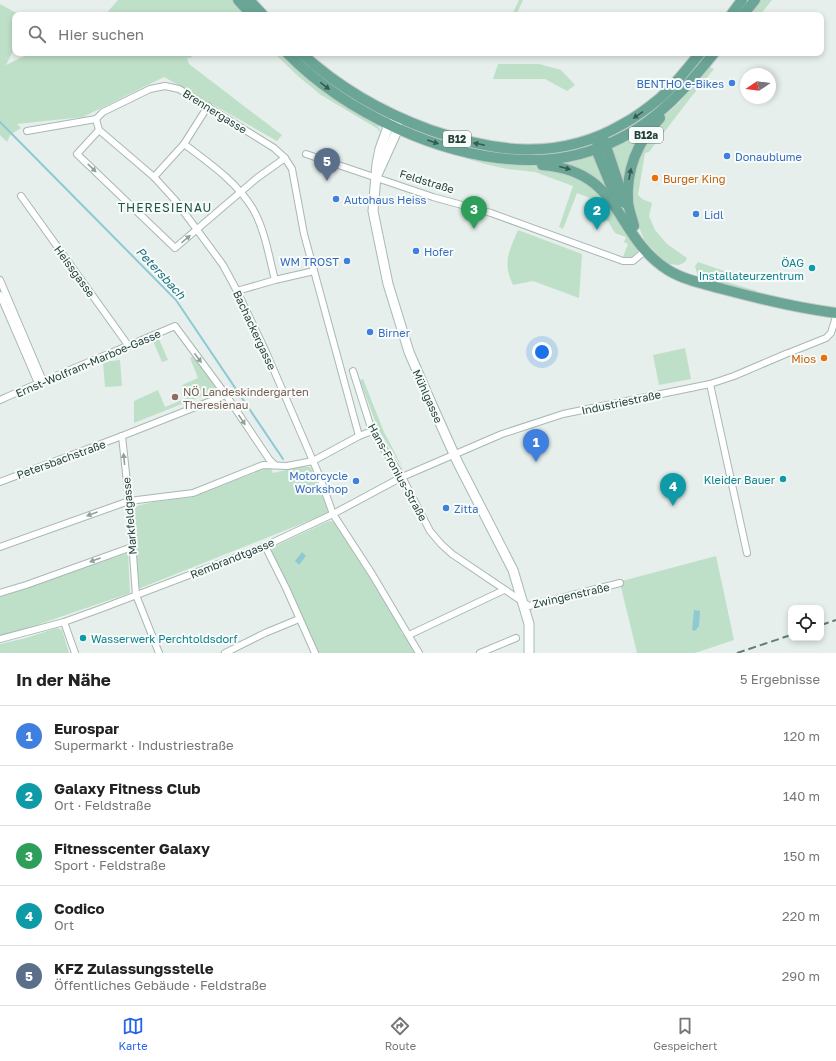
<!DOCTYPE html>
<html lang="de">
<head>
<meta charset="utf-8">
<style>
  body { margin:0; font-family:"Golos Text",sans-serif; background:#f2f2f2; color:#222 }
  .controls { position:absolute; right:12px; bottom:12px; display:grid; overflow:hidden; border-radius:8px; box-shadow:0 2px 6px #0003 }
  .controls button { width:36px; height:36px; display:grid; place-items:center; padding:0; border:0; border-bottom:1px solid #e0e0e0; background:#fff; color:#222; font:20px sans-serif }
  .compass { position:absolute; left:740px; top:68px; width:36px; height:36px; border-radius:50%; background:#fff; box-shadow:0 2px 6px #0003; rotate:257deg }
  .you { position:absolute; left:542px; top:352px; width:14px; height:14px; margin:-10px; border:3px solid #fff; border-radius:50%; background:#1a73e8; box-shadow:0 0 0 6px #1a73e833 }
  .badge { display:grid; place-items:center; width:26px; height:26px; border-radius:50%; background:#2563eb; color:#fff; font-size:13px; font-weight:700 }
  .pin { position:absolute; translate:-50% -33px; filter:drop-shadow(0 1px 2px #0008) }
  .pin::after { content:''; position:absolute; top:21px; width:14px; height:12px; background:inherit; clip-path:polygon(0 0,100% 0,50% 100%) }
  .list { margin:0; padding:0; list-style:none }
  h2 { display:flex; justify-content:space-between; align-items:center; height:52px; margin:0; padding:0 16px; font-size:17px }
  h2 small { font-size:13px; font-weight:400; color:#767676 }
  .list li { display:grid; grid-template-columns:26px 1fr auto; gap:12px; align-items:center; box-sizing:border-box; height:60px; padding:0 16px; border-top:1px solid #e0e0e0 }
  .list b { display:block; font-size:15px; white-space:nowrap }
  .list p { margin:0; font-size:13px; white-space:nowrap; color:#767676 }
  .list em { font-size:13px; font-style:normal; color:#767676 }
  .icon { flex:none; width:22px; height:22px; fill:none; stroke:currentColor; stroke-width:2; stroke-linecap:round; stroke-linejoin:round }
  .map { position:relative; flex:none; width:836px; height:653px; overflow:hidden }
  .search { position:absolute; background:#fff; box-shadow:0 2px 6px #0003; left:12px; right:12px; top:12px; height:44px; display:flex; align-items:center; gap:10px; box-sizing:border-box; padding:0 14px; border-radius:8px; color:#767676; font-size:15px }
  .sheet { height:352px; background:#fff }
  nav { display:flex; justify-content:space-around; align-items:center; box-sizing:border-box; height:56px; border-top:1px solid #e0e0e0; background:#fff; font-size:11px; color:#767676 }
  nav a { display:grid; justify-items:center; gap:2px }
  nav .on { color:#2563eb }
  .map>svg:first-child { display:block }
</style>
</head>
<body>
<div class="map">
<svg width="836" height="653" viewBox="0 0 836 653">
  <rect width="100%" height="100%" fill="#e6efeb"/>
  <g fill="#bfe0c8">
    <polygon points="118,0 233,0 246,15 105,15"/>
    <polygon points="519,0 523,0 516,15 512,15"/>
    <polygon points="759,0 772,0 760,15 748,15"/>
    <polygon points="0,4 20,15 15,15 15,47 6,65 31,53 196,53 190,58 187,58 189,64 282,135 277,141 164,77 83,117 17,124 21,128 10,135 7,142 0,135"/>
    <polygon points="274,53 280,53 311,82 331,97 376,124 380,129 379,133 378,129 321,95 298,76"/>
    <polygon points="498,64 539,64 561,70 575,85 567,91 545,79 493,79"/>
    <polygon points="710,67 714,69 691,97 649,152 645,153 638,195 642,199 652,203 649,216 655,230 667,244 687,258 685,262 679,265 668,264 658,255 645,241 637,223 630,193 637,157 662,118 679,103"/>
    <polygon points="643,129 645,131 625,182 623,183 620,171 611,147"/>
    <path d="M446 149 505 163 550 168 572 174 596 188 639 249C636 255 630 260 623 257L628 244 624 242 626 237 615 233 608 221 587 213 592 199 577 193 563 229 559 227 573 186 535 172 507 169 485 164 445 152Z"/>
    <polygon points="594,154 612,194 583,172 557,162"/>
    <path d="M518 230 582 254 579 298 533 281 513 285C502 262 509 252 518 230Z"/>
    <polygon points="698,262 727,272 723,281 757,291 755,293 698,277 695,266"/>
    <polygon points="158,337 168,360 162,362 152,339"/>
    <polygon points="685,348 691,379 659,385 653,355"/>
    <polygon points="194,356 217,390 134,423 134,401 158,390 165,407 187,398 182,385 198,378 190,358"/>
    <polygon points="120,360 122,386 105,387 103,362"/>
    <polygon points="363,379 384,432 404,470 378,429 360,380"/>
    <polygon points="299,467 311,467 329,513 138,589 132,507 153,502 193,497 267,468 271,469 273,473"/>
    <polygon points="329,521 335,522 363,566 362,567 366,570 402,630 401,631 402,634 404,633 415,653 319,653 271,551 273,547"/>
    <polygon points="128,553 130,593 25,629 0,635 0,597"/>
    <polygon points="716,556 734,640 695,653 637,653 621,587 622,581"/>
    <polygon points="57,628 62,630 69,653 0,653 0,644 26,638"/>
  </g>
  <g fill="#8ec9d4">
    <polygon points="302,552 306,556 299,565 295,561"/>
    <polygon points="694,610 700,611 699,626 695,631 692,630"/>
  </g>
  <g fill="none" stroke-linecap="round" stroke-linejoin="round">
    <polyline stroke="#8ec9d4" stroke-width="2" points="0,122 176,300 283,459"/>
    <g stroke="#a8b8b2" stroke-width="8">
      <g id="street">
        <polyline points="96,119 99,130 154,177 175,200 223,265 237,291 266,352 319,475 333,514 372,574 419,653"/>
        <polyline points="99,130 77,154 175,248 257,178 285,158"/>
        <polyline points="27,131 96,119 103,112 150,89 165,86 179,89 274,148 285,158 292,169 304,234 359,436"/>
        <path d="M184 144C209 163 237 182 253 209 265 230 269 257 275 280"/>
        <polyline points="306,154 433,197 491,213 623,261 633,261 646,250"/>
        <polyline points="154,177 184,144 208,106"/>
        <polyline points="21,196 128,345"/>
        <polyline points="0,280 43,381"/>
        <polyline points="237,291 275,280 314,271"/>
        <polyline points="0,295 38,383"/>
        <polyline points="791,352 826,338 831,333 836,317"/>
        <polyline points="353,371 372,431 402,477 430,531 441,544 452,554 529,606 620,583"/>
        <polyline points="710,384 747,553"/>
        <path d="M0 400C58 374 117 351 175 326L226 395"/>
        <polyline points="122,436 129,501 136,595 159,653"/>
        <polyline points="0,482 122,436 226,395 269,459 275,465"/>
        <polyline points="265,546 286,588 315,653"/>
        <polyline points="0,547 129,501 193,493 263,465 287,466 313,461 359,436 372,431"/>
        <polyline points="0,593 26,585 132,547"/>
        <polyline points="64,622 75,653"/>
        <polyline points="409,635 504,590"/>
        <polyline points="0,639 64,622 100,609 265,546 333,514 402,477 502,434 563,414 710,384 734,376 788,353"/>
        <polyline points="225,653 265,633 299,619"/>
        <polyline points="480,653 516,638"/>
      </g>
    </g>
    <g stroke="#a4bbb3" stroke-width="11">
      <g id="secondary">
        <polyline points="399,118 388,127 380,149 377,164 373,211 388,284 409,352 432,405 458,463 513,570 529,624 529,653"/>
        <polyline points="377,175 396,133 398,122"/>
      </g>
    </g>
    <g stroke="#c2cac8" stroke-width="12">
      <g id="primary">
        <polyline points="238,0 252,15"/>
        <polyline points="249,0 263,15"/>
        <polyline points="731,15 742,0"/>
        <polyline points="743,15 755,0"/>
        <path d="M287 53C346 113 443 159 528 160 560 161 592 153 621 138 659 119 688 86 714 53"/>
        <path d="M301 53C338 87 383 113 430 130 496 153 560 161 623 124 636 117 648 108 660 98 675 85 687 69 700 53"/>
        <polyline points="604,140 625,203"/>
        <polyline points="598,144 596,149 618,203"/>
        <path d="M542 165C623 171 613 235 668 270 684 280 705 284 723 289 760 299 797 308 836 313"/>
        <path d="M634 226C632 218 629 210 628 202 626 170 638 141 660 118"/>
      </g>
    </g>
    <use href="#street" stroke="#fff" stroke-width="6"/>
    <use href="#secondary" stroke="#fff" stroke-width="9"/>
    <use href="#primary" stroke="#6aa596" stroke-width="10"/>
    <g stroke="#5f7d75" stroke-width="2" stroke-dasharray="8 4" stroke-linecap="butt">
      <polyline points="821,625 836,620"/>
      <polyline points="737,653 791,635"/>
    </g>
  </g>
  <defs><path id="oneway-solid" d="M-6-.8H1V-3.2L6.5 0L1 3.2V.8H-6Z"/></defs>
  <g fill="#365b51">
    <use href="#oneway-solid" transform="translate(325 86) rotate(37)"/>
    <use href="#oneway-solid" transform="translate(638 115) rotate(146)"/>
    <use href="#oneway-solid" transform="translate(433 142) rotate(19)"/>
    <use href="#oneway-solid" transform="translate(479 144) rotate(-168)"/>
    <use href="#oneway-solid" transform="translate(565 168) rotate(15)"/>
    <use href="#oneway-solid" transform="translate(630 174) rotate(-79)"/>
  </g>
  <g fill="#92a09c">
    <use href="#oneway-solid" transform="translate(92 168) rotate(44)"/>
    <use href="#oneway-solid" transform="translate(186 239) rotate(-40)"/>
    <use href="#oneway-solid" transform="translate(198 358) rotate(53)"/>
    <use href="#oneway-solid" transform="translate(242 420) rotate(56)"/>
    <use href="#oneway-solid" transform="translate(124 459) rotate(-96)"/>
    <use href="#oneway-solid" transform="translate(92 514) rotate(160)"/>
    <use href="#oneway-solid" transform="translate(95 560) rotate(160)"/>
  </g>
  <g fill="#3f7fe0" stroke="#f7fbf9" stroke-width="1.5">
    <circle cx="732" cy="83" r="4"/>
    <circle cx="727" cy="156" r="4"/>
    <circle cx="336" cy="199" r="4"/>
    <circle cx="696" cy="214" r="4"/>
    <circle cx="416" cy="251" r="4"/>
    <circle cx="347" cy="261" r="4"/>
    <circle cx="370" cy="332" r="4"/>
    <circle cx="356" cy="481" r="4"/>
    <circle cx="446" cy="508" r="4"/>
  </g>
  <g fill="#e8710a" stroke="#f7fbf9" stroke-width="1.5">
    <circle cx="655" cy="178" r="4"/>
    <circle cx="824" cy="358" r="4"/>
  </g>
  <g fill="#0f9aa8" stroke="#f7fbf9" stroke-width="1.5">
    <circle cx="812" cy="268" r="4"/>
    <circle cx="783" cy="479" r="4"/>
    <circle cx="83" cy="638" r="4"/>
  </g>
  <circle fill="#8d6e63" stroke="#f7fbf9" stroke-width="1.5" cx="175" cy="397" r="4"/>
  <g text-anchor="middle" dominant-baseline="central" stroke-width="4" stroke-linejoin="round" paint-order="stroke">
    <g fill="#f7fbf9" stroke="#637a73" stroke-width="1">
      <rect x="629" y="127" width="34" height="16" rx="3"/>
      <rect x="443" y="131" width="28" height="16" rx="3"/>
    </g>
    <g font-size="10" font-weight="bold" fill="#24423a">
      <text x="646" y="135">B12a</text>
      <text x="457" y="139">B12</text>
    </g>
    <g font-size="11" fill="#366cbe" stroke="#f7fbf9" text-anchor="start">
      <text x="724" y="83" text-anchor="end">BENTHO e-Bikes</text>
      <text x="735" y="156">Donaublume</text>
      <text x="344" y="199">Autohaus Heiss</text>
      <text x="704" y="214">Lidl</text>
      <text x="424" y="251">Hofer</text>
      <text x="339" y="261" text-anchor="end">WM TROST</text>
      <text x="378" y="332">Birner</text>
      <text x="348" y="475" text-anchor="end">Motorcycle<tspan x="348" dy="13">Workshop</tspan></text>
      <text x="454" y="508">Zitta</text>
    </g>
    <g font-size="11" fill="#24423a" stroke="#f7fbf9">
      <text transform="translate(215 111) rotate(32)">Brennergasse</text>
      <text transform="translate(427 181) rotate(17)">Feldstraße</text>
      <text transform="translate(75 271) rotate(54)">Heissgasse</text>
      <text transform="translate(255 330) rotate(65)">Bachackergasse</text>
      <text transform="translate(88 363) rotate(-23)">Ernst-Wolfram-Marboe-Gasse</text>
      <text transform="translate(428 396) rotate(66)">Mühlgasse</text>
      <text transform="translate(621 402) rotate(-12)">Industriestraße</text>
      <text transform="translate(61 459) rotate(-20)">Petersbachstraße</text>
      <text transform="translate(398 472) rotate(61)">Hans-Fronius-Straße</text>
      <text transform="translate(129 516) rotate(-95)">Markfeldgasse</text>
      <text transform="translate(232 558) rotate(-22)">Rembrandtgasse</text>
      <text transform="translate(571 595) rotate(-13)">Zwingenstraße</text>
    </g>
    <g font-size="11" fill="#c56008" stroke="#f7fbf9" text-anchor="start">
      <text x="663" y="178">Burger King</text>
      <text x="816" y="358" text-anchor="end">Mios</text>
    </g>
    <g font-size="11" fill="#0d838f" stroke="#f7fbf9" text-anchor="end">
      <text x="804" y="262">ÖAG<tspan x="804" dy="13">Installateurzentrum</tspan></text>
      <text x="775" y="479">Kleider Bauer</text>
      <text x="91" y="638" text-anchor="start">Wasserwerk Perchtoldsdorf</text>
    </g>
    <g font-size="11" fill="#785e54" stroke="#f7fbf9" text-anchor="start">
      <text x="183" y="391">NÖ Landeskindergarten<tspan x="183" dy="13">Theresienau</tspan></text>
    </g>
    <g font-size="12" letter-spacing="1" fill="#1f5548" stroke="#f7fbf9">
      <text x="165" y="207">THERESIENAU</text>
    </g>
    <g font-size="12" font-style="italic" fill="#1c6f80" stroke="#f7fbf9">
      <text transform="translate(161 273) rotate(47)">Petersbach</text>
    </g>
  </g>
</svg>
<div class="controls">
<button><svg class="icon" aria-label="locate" viewBox="0 0 24 24"><circle cx="12" cy="12" r="6"/><path d="M12 2v4M12 18v4M2 12h4M18 12h4"/></svg></button>
</div>
<svg class="compass" viewBox="-18 -18 36 36"><path d="M0-13l5 13h-10z" fill="#e53935"/><path d="M0 13l5-13h-10z" fill="#767676"/></svg>
<div class="you"></div>
<div class="pin badge" style="left:536px;top:462px;background:#3f7fe0">1</div>
<div class="pin badge" style="left:597px;top:230px;background:#0f9aa8">2</div>
<div class="pin badge" style="left:474px;top:229px;background:#2e9e5b">3</div>
<div class="pin badge" style="left:673px;top:506px;background:#0f9aa8">4</div>
<div class="pin badge" style="left:327px;top:181px;background:#5c6f8a">5</div>
<div class="search"><svg class="icon" aria-label="search" viewBox="0 0 24 24"><circle cx="10" cy="10" r="6"/><path d="M15 15l6 6"/></svg>Hier suchen</div>
</div>
<section class="sheet">
<h2>In der Nähe<small>5 Ergebnisse</small></h2>
<ul class="list">
<li><span class="badge" style="background:#3f7fe0">1</span><div><b>Eurospar</b><p>Supermarkt · Industriestraße</p></div><em>120 m</em></li>
<li><span class="badge" style="background:#0f9aa8">2</span><div><b>Galaxy Fitness Club</b><p>Ort · Feldstraße</p></div><em>140 m</em></li>
<li><span class="badge" style="background:#2e9e5b">3</span><div><b>Fitnesscenter Galaxy</b><p>Sport · Feldstraße</p></div><em>150 m</em></li>
<li><span class="badge" style="background:#0f9aa8">4</span><div><b>Codico</b><p>Ort</p></div><em>220 m</em></li>
<li><span class="badge" style="background:#5c6f8a">5</span><div><b>KFZ Zulassungsstelle</b><p>Öffentliches Gebäude · Feldstraße</p></div><em>290 m</em></li>
</ul>
</section>
<nav>
<a class="on"><svg class="icon" aria-label="map" viewBox="0 0 24 24"><path d="M3 6l6-2 6 2 6-2v14l-6 2-6-2-6 2zM9 4v14M15 6v14"/></svg>Karte</a>
<a><svg class="icon" aria-label="directions" viewBox="0 0 24 24"><path d="M12 3l9 9-9 9-9-9zM9 14v-3h6M13 9l2 2-2 2"/></svg>Route</a>
<a><svg class="icon" aria-label="saved" viewBox="0 0 24 24"><path d="M7 4h10v16l-5-4-5 4z"/></svg>Gespeichert</a>
</nav>
</body>
</html>
